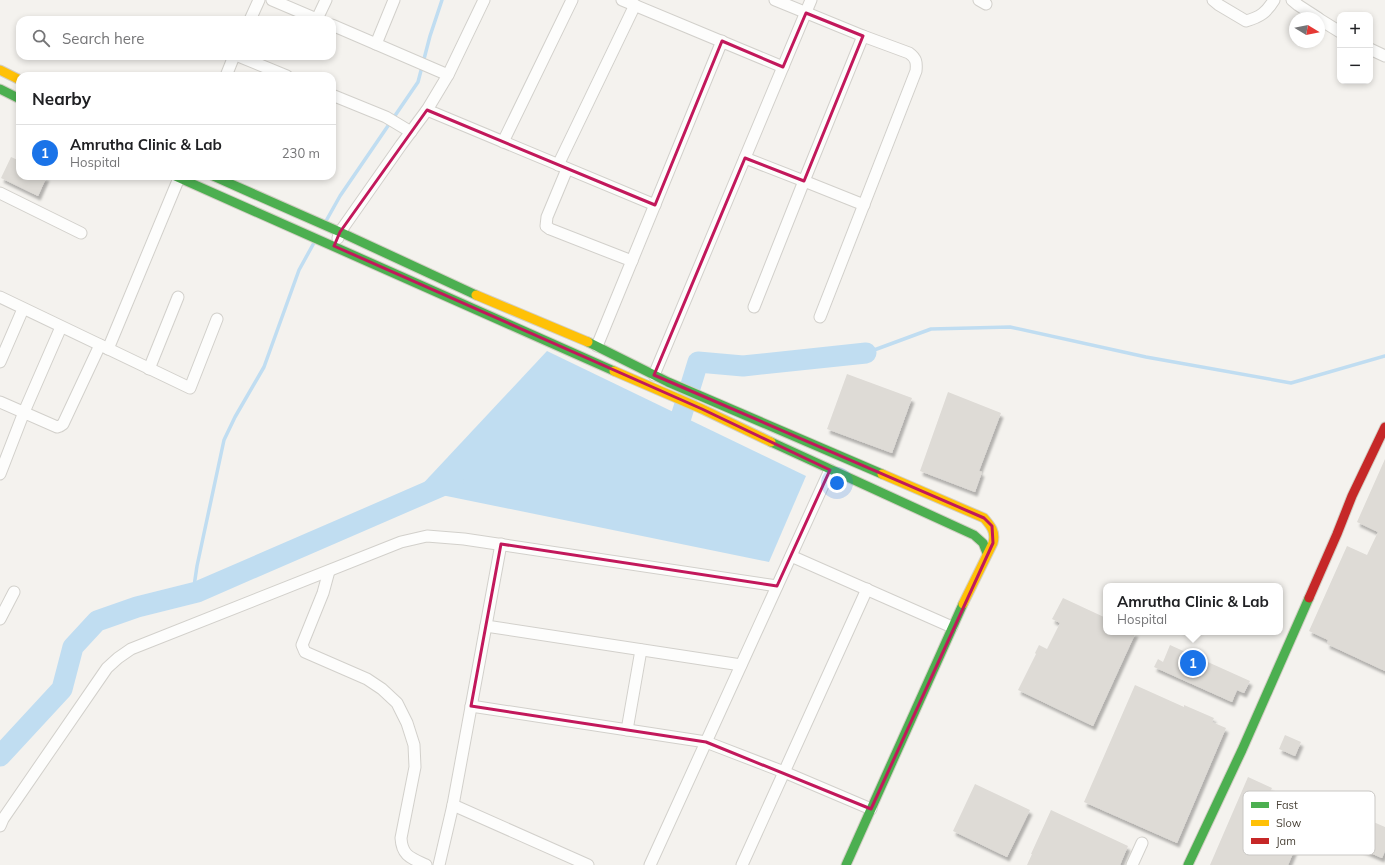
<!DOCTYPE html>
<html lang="en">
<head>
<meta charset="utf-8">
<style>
  body { margin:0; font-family:Mulish,sans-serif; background:#f2f2f2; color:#202124 }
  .controls { position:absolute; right:12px; top:12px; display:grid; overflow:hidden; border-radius:8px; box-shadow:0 2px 6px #0003 }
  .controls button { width:36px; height:36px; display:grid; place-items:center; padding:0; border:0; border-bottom:1px solid #e0e0e0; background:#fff; color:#202124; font:20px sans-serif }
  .compass { position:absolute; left:1289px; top:12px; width:36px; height:36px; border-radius:50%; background:#fff; box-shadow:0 2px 6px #0003; rotate:100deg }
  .you { position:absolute; left:837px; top:483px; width:14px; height:14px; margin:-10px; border:3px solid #fff; border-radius:50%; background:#1a73e8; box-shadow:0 0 0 6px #1a73e833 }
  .badge { display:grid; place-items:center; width:26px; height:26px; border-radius:50%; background:#1a73e8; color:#fff; font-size:13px; font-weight:700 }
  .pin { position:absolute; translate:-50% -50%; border:2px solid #fff; box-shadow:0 1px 4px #0006 }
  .popup { position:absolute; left:1103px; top:583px; width:180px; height:52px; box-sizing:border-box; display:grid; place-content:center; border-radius:8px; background:#fff; filter:drop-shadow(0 1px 3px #0005); font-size:13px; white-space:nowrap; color:#757577 }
  .popup b { font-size:15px; color:#202124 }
  .popup::after { content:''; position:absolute; left:50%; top:100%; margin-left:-8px; border:8px solid transparent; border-top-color:#fff }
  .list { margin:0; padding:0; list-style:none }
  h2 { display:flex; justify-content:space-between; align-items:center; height:52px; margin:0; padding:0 16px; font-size:17px }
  h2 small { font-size:13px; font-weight:400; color:#757577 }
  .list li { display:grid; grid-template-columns:26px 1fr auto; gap:12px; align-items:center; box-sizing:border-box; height:56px; padding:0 16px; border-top:1px solid #e0e0e0 }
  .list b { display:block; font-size:15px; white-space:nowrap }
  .list p { margin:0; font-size:13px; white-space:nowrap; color:#757577 }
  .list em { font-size:13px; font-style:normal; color:#757577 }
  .icon { flex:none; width:22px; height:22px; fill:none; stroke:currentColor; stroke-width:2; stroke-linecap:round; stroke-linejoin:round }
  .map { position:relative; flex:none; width:1385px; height:865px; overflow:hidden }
  .search { position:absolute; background:#fff; box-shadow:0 2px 6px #0003; left:16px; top:16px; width:320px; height:44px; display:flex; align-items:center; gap:10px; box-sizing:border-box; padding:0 14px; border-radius:12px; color:#757577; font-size:15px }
  .panel { position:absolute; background:#fff; box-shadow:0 2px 6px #0003; left:16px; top:72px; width:320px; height:108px; border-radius:12px }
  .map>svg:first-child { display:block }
</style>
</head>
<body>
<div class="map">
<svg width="1385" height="865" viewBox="0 0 1385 865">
  <defs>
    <filter id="shadow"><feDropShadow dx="2.5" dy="4.5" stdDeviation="1" flood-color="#0004"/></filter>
  </defs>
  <rect width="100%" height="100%" fill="#f4f2ee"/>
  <polygon fill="#c0ddf1" points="547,351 806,476 769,562 417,490"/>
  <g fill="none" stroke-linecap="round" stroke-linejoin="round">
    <g stroke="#c0ddf1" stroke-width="3.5">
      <polyline points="326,221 340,196 418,82 430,36 442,0"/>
      <polyline points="866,353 931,329 1010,327 1146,357 1291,383 1385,356"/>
      <polyline points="193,593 197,566 224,440 235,417 264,367 299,270 315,241"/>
    </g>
    <g stroke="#c0ddf1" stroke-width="21">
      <polyline points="673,443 698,362 743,366 866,353"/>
      <polyline points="0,756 62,689 73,647 97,621 137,607 197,592 453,481"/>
    </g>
  </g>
  <g fill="#dedbd6" filter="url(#shadow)">
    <polygon points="11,157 20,161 20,176 47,176 38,196 1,178"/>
    <polygon points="847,374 912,398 892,453 827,429"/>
    <polygon points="948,392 1001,413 979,471 982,472 975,492 920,471"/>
    <polygon points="1385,459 1385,671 1327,644 1328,640 1309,631 1347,546 1367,555 1378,532 1357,522"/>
    <polygon points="1063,598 1106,618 1106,632 1136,632 1093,726 1018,690 1036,654 1035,653 1039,645 1047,649 1060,623 1052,619"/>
    <polygon points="1170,645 1250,681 1244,693 1237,690 1232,702 1154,667 1158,659 1163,662"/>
    <polygon points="1135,685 1184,707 1184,705 1214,718 1212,722 1226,728 1177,843 1084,802"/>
    <polygon points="1285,735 1301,742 1295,756 1279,749"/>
    <polygon points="1248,777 1272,788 1255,826 1297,844 1288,865 1210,865"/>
    <polygon points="975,784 1030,810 1007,857 953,831"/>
    <polygon points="1304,792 1385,827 1385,851 1382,858 1286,817 1290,807 1297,809"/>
    <polygon points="1051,810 1128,846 1120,865 1027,865 1032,854 1031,854"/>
  </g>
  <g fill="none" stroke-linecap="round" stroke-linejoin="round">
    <g stroke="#d2d0cb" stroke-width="13">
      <g id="street">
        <polyline points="272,0 319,20"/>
        <polyline points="622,0 783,67"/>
        <polyline points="979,0 986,4"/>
        <path d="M1213 0 1219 5 1246 21C1260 17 1266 13 1274 0"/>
        <polyline points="1292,0 1298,5 1318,18"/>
        <polyline points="317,19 326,0"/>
        <polyline points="1319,19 1340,32"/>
        <polyline points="250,20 259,0"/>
        <polyline points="332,25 448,75"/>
        <polyline points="376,44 394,0"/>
        <polyline points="1370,49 1385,56"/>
        <polyline points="238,56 287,76"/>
        <polyline points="226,76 234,56"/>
        <polyline points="332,95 386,117 411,132"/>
        <polyline points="427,110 655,205"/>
        <polyline points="503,142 572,0"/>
        <polyline points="745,158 804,181 863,36 775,0"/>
        <polyline points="558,165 635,5"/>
        <polyline points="567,169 547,217 546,226 550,229 632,261"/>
        <polyline points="0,193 81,233"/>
        <polyline points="338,238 340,232 401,145 427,110 448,75 484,0"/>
        <polyline points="0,297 190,388 217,319"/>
        <polyline points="754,307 804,181 864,205"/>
        <path d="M820 317 916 71C917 62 916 58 909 53L863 36"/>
        <polyline points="597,346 722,41"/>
        <polyline points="108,349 179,178"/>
        <polyline points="0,362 23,309"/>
        <polyline points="149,369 178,297"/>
        <polyline points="654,375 811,0"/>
        <polyline points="0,402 57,427 60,426 63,424 100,345"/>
        <polyline points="0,474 24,412 61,327"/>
        <polyline points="791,556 952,627"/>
        <path d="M329 571 323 593 302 645 305 652 367 679 382 689 397 703 407 723 414 745 415 767 401 838C402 856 411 858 426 865"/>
        <polyline points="0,619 14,592"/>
        <polyline points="486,626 741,665"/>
        <polyline points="471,706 706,742 784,772 871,809"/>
        <polyline points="627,730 641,650"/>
        <polyline points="453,805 588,865"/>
        <polyline points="0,826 3,819 107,668 118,658 131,649 401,542 427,536 464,539 777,586"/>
        <polyline points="439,865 453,805 501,544"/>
        <polyline points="650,865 830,470"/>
        <polyline points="742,865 867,589"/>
        <polyline points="1132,865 1142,843"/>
      </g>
    </g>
    <g stroke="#d3cfc5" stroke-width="11">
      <g id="fast">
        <polyline points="0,89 20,99"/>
        <polyline points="175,176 614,371"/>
        <polyline points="213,176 340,232 476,295"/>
        <polyline points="588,342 668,382 882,474"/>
        <polyline points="771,442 974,535 983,543 987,553"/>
        <polyline points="846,865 963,604"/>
        <polyline points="1188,865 1242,750 1309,598"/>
      </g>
    </g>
    <g stroke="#d3cfc5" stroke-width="11">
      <g id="slow">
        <polyline points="0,70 20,80"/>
        <polyline points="476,295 588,342"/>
        <polyline points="614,371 702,409 771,442"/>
        <path d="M882 474 984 518C991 526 996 532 993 543L963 604"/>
      </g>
    </g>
    <g stroke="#d3cfc5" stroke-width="11">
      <polyline id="jam" points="1309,598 1337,534 1352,496 1385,427"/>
    </g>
    <use href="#street" stroke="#fdfdfc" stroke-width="11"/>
    <use href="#fast" stroke="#4caf50" stroke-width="9"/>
    <use href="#slow" stroke="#ffc107" stroke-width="9"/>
    <use href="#jam" stroke="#c62828" stroke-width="9"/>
  </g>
  <path fill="none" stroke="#c2185b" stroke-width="3" stroke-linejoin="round" d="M806 13 863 36 804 181 745 158 654 375 984 518 992 526 993 543 871 809 706 742 471 706 501 544 777 586 830 470 702 409 334 246 340 232 427 110 655 205 722 41 783 67Z"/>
  <rect x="1243" y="791" width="132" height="64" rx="6" fill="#fff" stroke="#c9c7c4" stroke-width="1"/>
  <rect x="1251" y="802" width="18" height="6" fill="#4caf50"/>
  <rect x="1251" y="820" width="18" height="6" fill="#ffc107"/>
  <rect x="1251" y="838" width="18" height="6" fill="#c62828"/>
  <g font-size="11" fill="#4b4439">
    <text x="1276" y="809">Fast</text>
    <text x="1276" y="827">Slow</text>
    <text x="1276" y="845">Jam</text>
  </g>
</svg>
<div class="controls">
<button>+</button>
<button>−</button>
</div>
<svg class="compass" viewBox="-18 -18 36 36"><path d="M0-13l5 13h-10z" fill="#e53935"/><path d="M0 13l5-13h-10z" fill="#757577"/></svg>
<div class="you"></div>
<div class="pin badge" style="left:1193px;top:663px">1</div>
<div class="popup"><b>Amrutha Clinic &amp; Lab</b>Hospital</div>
<div class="search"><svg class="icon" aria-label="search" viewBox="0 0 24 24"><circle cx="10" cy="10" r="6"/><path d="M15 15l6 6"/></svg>Search here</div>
<section class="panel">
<h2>Nearby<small></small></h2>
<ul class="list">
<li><span class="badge">1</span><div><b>Amrutha Clinic &amp; Lab</b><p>Hospital</p></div><em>230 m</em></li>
</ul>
</section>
</div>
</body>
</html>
